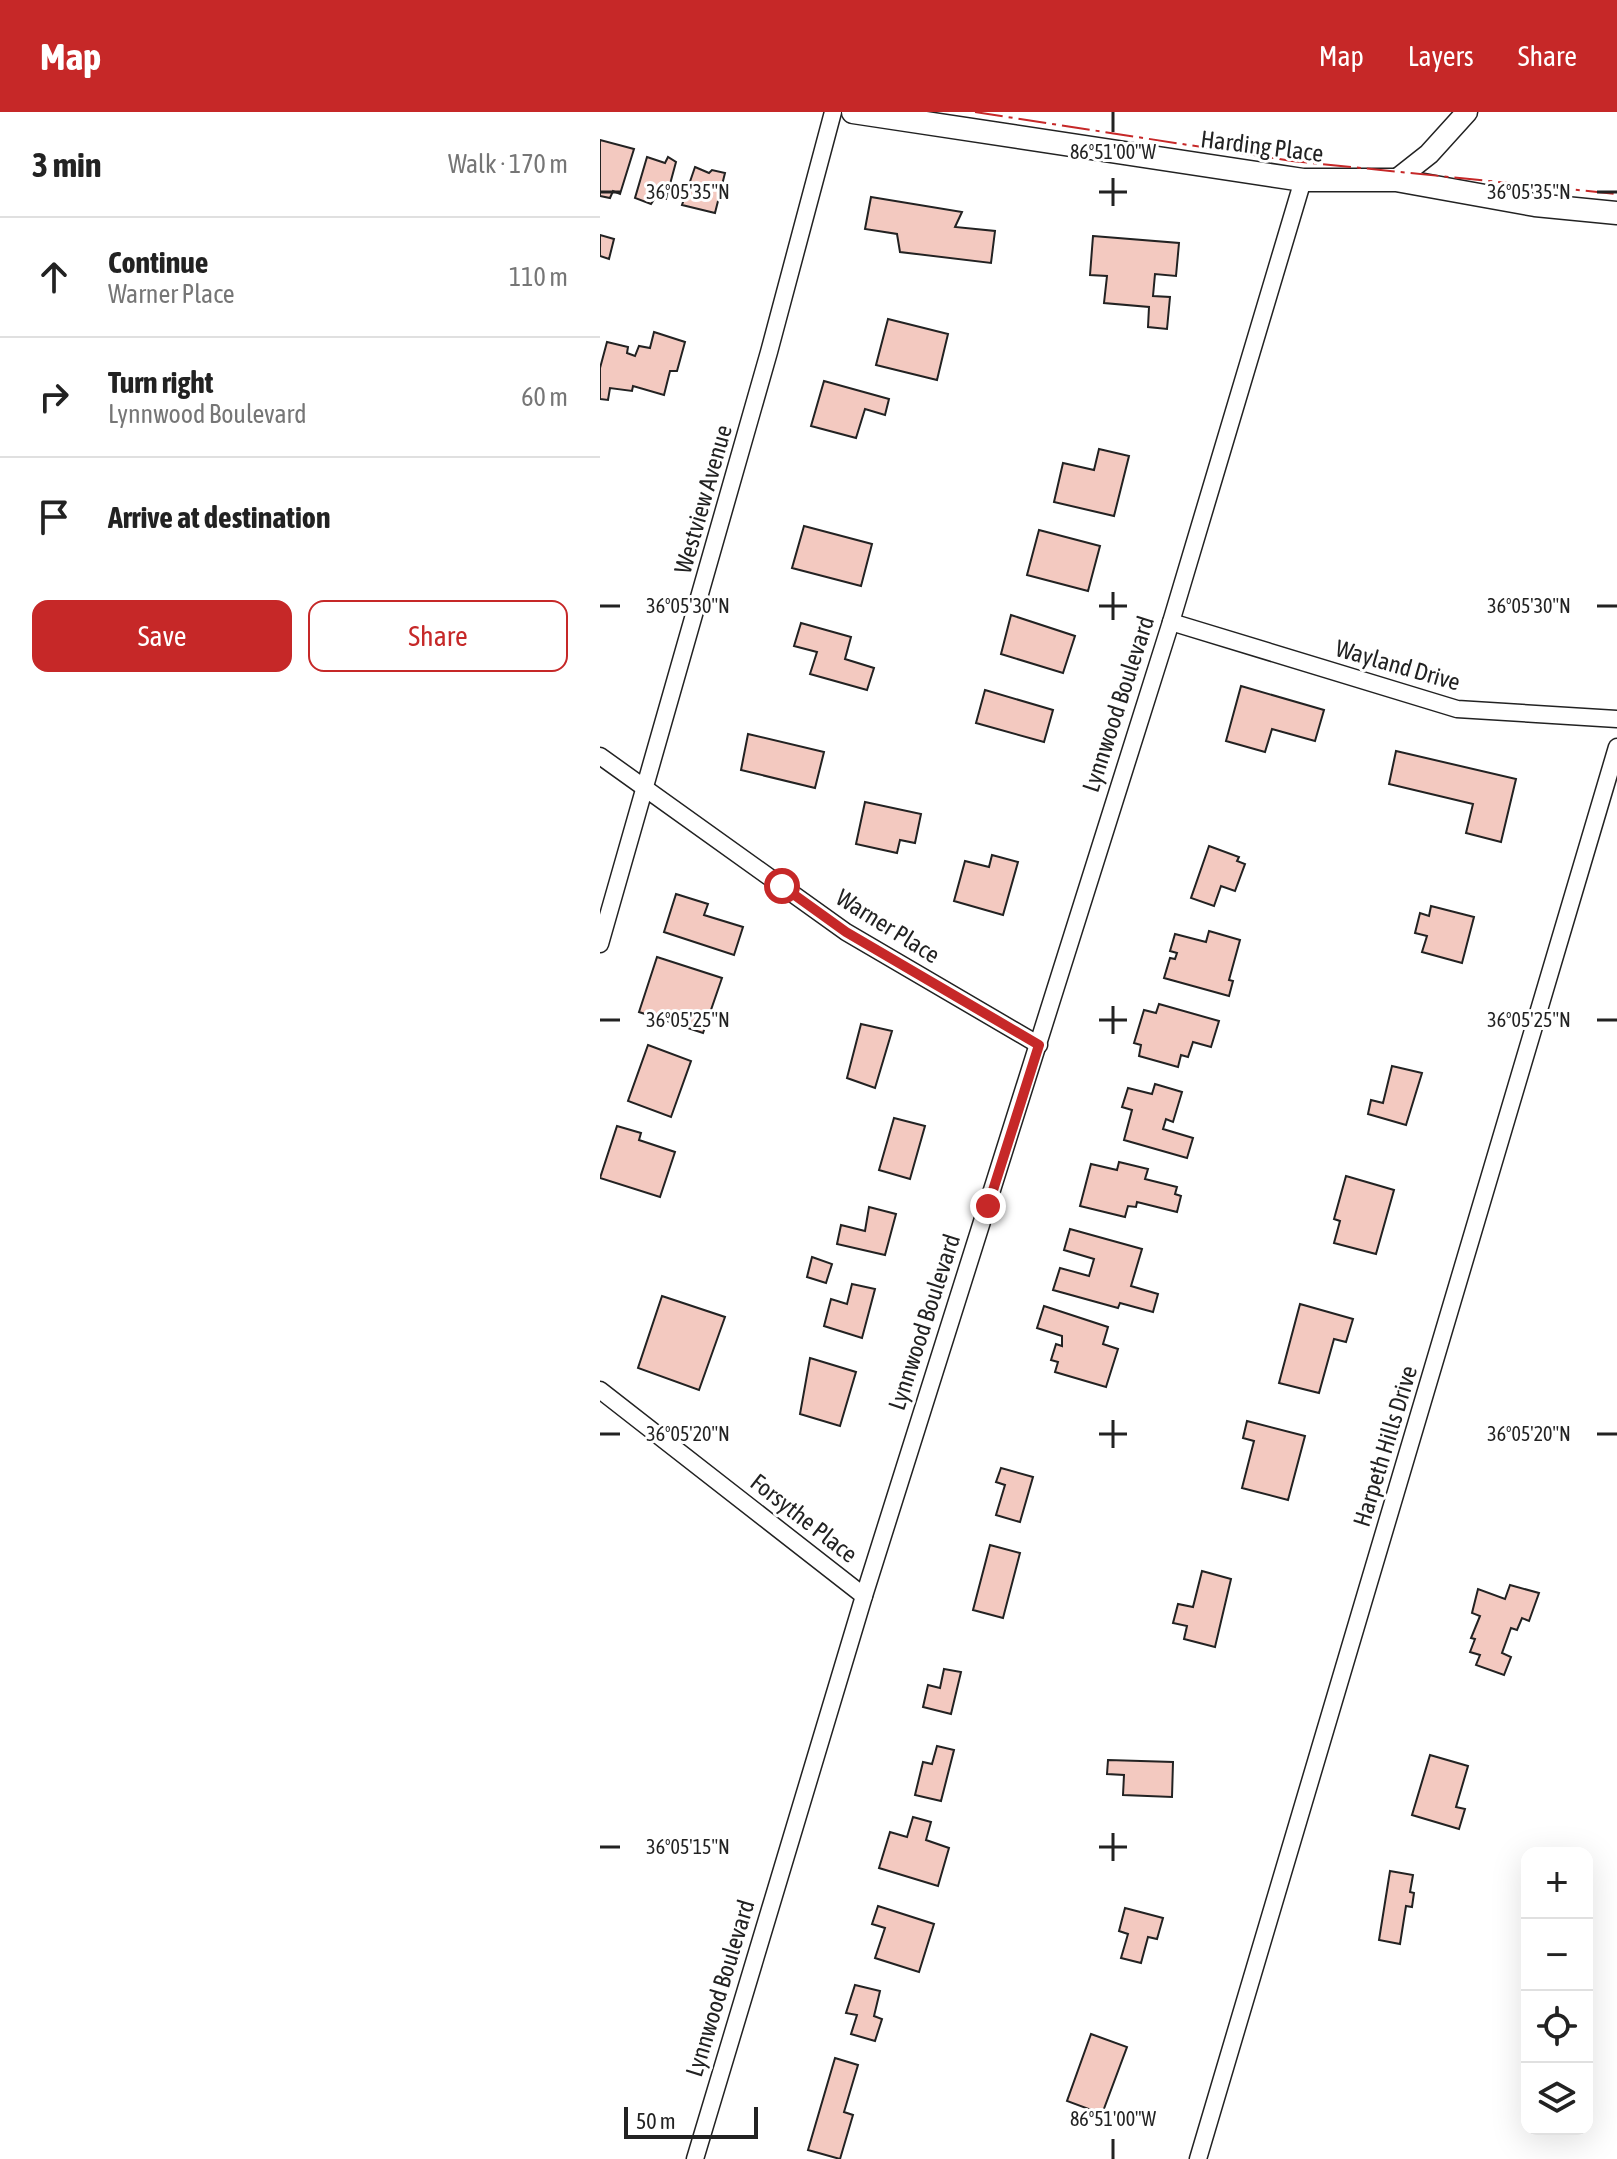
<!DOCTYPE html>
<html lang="en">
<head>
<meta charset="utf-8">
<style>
  body { margin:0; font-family:"Asap Condensed",sans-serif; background:#f6f6f6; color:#222 }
  .controls { position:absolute; right:24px; bottom:24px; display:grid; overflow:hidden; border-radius:16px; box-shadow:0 8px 32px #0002 }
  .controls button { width:72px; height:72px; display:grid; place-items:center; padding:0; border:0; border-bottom:2px solid #e0e0e0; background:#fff; color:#222; font:40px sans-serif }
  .scale { position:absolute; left:24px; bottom:20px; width:134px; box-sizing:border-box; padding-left:8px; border:4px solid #222; border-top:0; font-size:22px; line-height:28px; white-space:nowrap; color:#222; -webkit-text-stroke:6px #fff; paint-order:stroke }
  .stop { position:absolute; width:24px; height:24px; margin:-18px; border:6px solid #c62828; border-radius:50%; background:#fff }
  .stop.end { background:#c62828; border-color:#fff; box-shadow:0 2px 8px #0008 }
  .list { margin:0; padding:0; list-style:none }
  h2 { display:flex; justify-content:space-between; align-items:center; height:104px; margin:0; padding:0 32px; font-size:34px }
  h2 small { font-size:26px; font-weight:400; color:#767676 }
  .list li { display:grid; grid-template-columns:52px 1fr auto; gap:24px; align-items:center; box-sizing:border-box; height:120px; padding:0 32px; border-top:2px solid #e0e0e0 }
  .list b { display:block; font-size:30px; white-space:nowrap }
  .list p { margin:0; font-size:26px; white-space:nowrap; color:#767676 }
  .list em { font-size:26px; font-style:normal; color:#767676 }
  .actions { display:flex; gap:16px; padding:24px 32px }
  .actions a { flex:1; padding:18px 0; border:2px solid #c62828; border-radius:16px; text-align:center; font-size:28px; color:#c62828 }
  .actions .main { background:#c62828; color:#fff }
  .icon { flex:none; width:44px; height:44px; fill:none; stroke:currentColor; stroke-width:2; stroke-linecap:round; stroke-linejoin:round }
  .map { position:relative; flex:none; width:1017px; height:2047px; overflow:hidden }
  header { display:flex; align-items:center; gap:48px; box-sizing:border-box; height:112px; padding:0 40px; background:#c62828; color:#fff }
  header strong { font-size:38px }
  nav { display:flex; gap:44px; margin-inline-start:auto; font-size:28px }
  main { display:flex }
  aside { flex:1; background:#fff }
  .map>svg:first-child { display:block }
</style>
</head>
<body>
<header>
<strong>Map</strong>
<nav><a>Map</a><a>Layers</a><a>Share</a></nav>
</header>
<main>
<aside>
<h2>3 min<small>Walk · 170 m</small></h2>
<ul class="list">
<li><svg class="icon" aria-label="ahead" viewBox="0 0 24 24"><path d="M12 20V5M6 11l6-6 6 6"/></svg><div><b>Continue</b><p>Warner Place</p></div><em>110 m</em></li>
<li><svg class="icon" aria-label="right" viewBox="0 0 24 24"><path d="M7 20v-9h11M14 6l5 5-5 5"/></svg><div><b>Turn right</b><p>Lynnwood Boulevard</p></div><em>60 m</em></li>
<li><svg class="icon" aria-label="arrive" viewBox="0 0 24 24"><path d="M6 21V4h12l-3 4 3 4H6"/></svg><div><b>Arrive at destination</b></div></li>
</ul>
<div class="actions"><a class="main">Save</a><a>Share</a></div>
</aside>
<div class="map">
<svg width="1017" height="2047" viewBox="0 0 1017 2047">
  <rect width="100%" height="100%" fill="#fff"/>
  <g fill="#f3c9c0" stroke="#222" stroke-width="2">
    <polygon points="0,28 34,37 20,82 13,79 10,86 0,84"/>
    <polygon points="47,45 65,51 68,45 76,50 66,87 55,86 51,92 35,86"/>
    <polygon points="95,55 109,61 112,58 125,61 115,101 82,93"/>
    <polygon points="271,85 362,100 355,115 395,119 391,151 300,140 297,122 265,117"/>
    <polygon points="0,123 14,127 9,147 0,144"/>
    <polygon points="493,124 579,131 576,164 555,162 553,184 570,185 567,217 548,215 549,195 504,191 507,164 490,163"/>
    <polygon points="288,207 348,222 337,268 276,253"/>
    <polygon points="54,220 85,230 77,259 70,259 64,283 33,274 32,279 10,276 8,288 0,287 0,256 7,230 28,235 27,241 35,244 39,234 50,236"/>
    <polygon points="224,269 289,287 285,303 265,297 256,326 211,314"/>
    <polygon points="499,337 529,344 514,404 454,390 463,351 494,358"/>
    <polygon points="204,414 272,432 261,474 192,456"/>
    <polygon points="439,418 500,434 488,479 427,463"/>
    <polygon points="411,503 475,524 463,561 401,542"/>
    <polygon points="201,511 251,525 245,547 274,556 267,578 210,562 217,540 194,534"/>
    <polygon points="641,574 724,598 715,629 672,617 665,640 626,629"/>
    <polygon points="385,578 453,598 444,630 376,611"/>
    <polygon points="148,622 224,640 215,676 141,658"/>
    <polygon points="796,639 916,667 901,730 866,721 873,692 789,672"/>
    <polygon points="265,690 321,702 315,731 300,728 297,741 256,732"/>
    <polygon points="609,734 639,745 637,749 645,752 635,779 621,774 614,794 591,786"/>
    <polygon points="392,743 418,750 403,803 354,789 365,749 389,755"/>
    <polygon points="76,782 108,792 104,803 143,815 134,843 64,820"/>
    <polygon points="831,794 874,805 862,851 822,840 827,824 815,821 820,801 829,804"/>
    <polygon points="609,819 640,828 629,868 633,869 629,884 564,866 570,846 575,847 577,841 570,839 575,822 606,830"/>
    <polygon points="57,845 122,866 103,921 39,900"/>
    <polygon points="559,892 619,909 611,935 593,930 588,945 581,943 578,955 539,944 541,933 534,931 544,898 556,901"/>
    <polygon points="261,912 292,919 275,976 247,966"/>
    <polygon points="48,933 91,949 71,1005 28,989"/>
    <polygon points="792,954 822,961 806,1013 768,1002 771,988 783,991"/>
    <polygon points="555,972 582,980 573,1010 566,1007 563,1017 593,1026 587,1046 524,1028 532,998 522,995 528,976 552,982"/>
    <polygon points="294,1006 325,1014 310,1067 279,1058"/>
    <polygon points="17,1014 41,1021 39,1028 75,1040 60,1085 0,1066"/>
    <polygon points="519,1050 548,1057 545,1067 577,1075 575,1082 581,1084 577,1100 537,1090 536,1095 528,1094 525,1105 480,1094 491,1052 517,1058"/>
    <polygon points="746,1064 794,1078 776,1142 734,1131 740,1109 734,1107"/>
    <polygon points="269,1095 296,1102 285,1143 237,1132 241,1113 265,1119"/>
    <polygon points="470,1117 542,1137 531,1174 558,1182 553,1200 520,1191 518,1196 453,1178 460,1156 489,1164 494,1147 464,1138"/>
    <polygon points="212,1145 232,1152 226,1171 207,1165"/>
    <polygon points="252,1172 275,1177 262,1226 224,1214 231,1187 247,1192"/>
    <polygon points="62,1184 125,1205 99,1278 38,1256"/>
    <polygon points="700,1192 753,1207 746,1230 734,1227 719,1281 679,1271"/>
    <polygon points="444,1194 508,1215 503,1232 518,1237 506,1275 455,1260 458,1250 451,1248 456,1232 462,1234 462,1224 437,1216"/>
    <polygon points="210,1246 256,1260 240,1314 200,1302"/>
    <polygon points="647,1309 705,1324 688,1388 642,1376 654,1329 643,1326"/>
    <polygon points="401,1356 433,1365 420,1410 396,1403 405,1373 396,1370"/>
    <polygon points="390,1433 420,1441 403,1506 373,1498"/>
    <polygon points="602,1459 631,1467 615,1535 584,1527 587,1514 573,1511 578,1492 593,1495"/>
    <polygon points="910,1473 939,1481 929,1509 922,1506 917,1518 911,1516 902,1541 911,1545 904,1563 876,1553 880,1543 870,1540 875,1527 871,1526 880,1504 872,1501 878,1477 905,1487"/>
    <polygon points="344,1557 361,1560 351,1602 323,1595 328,1573 340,1576"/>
    <polygon points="337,1634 354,1638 341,1689 315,1683 323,1650 332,1652"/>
    <polygon points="830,1643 868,1654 856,1695 865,1697 859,1717 812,1703"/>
    <polygon points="508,1648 573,1650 572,1685 523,1683 524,1663 507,1662"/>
    <polygon points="313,1705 331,1710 326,1728 349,1736 338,1774 279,1756 290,1720 307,1725"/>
    <polygon points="790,1759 813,1763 810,1780 814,1781 812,1795 806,1794 800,1832 779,1828"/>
    <polygon points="278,1794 334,1812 319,1860 275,1846 285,1816 272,1812"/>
    <polygon points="525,1796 563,1806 557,1827 548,1825 541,1851 521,1846 528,1822 519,1819"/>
    <polygon points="255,1873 280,1879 274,1904 282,1907 275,1929 251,1922 257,1903 246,1901"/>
    <polygon points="491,1922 527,1935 502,2002 467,1989"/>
    <polygon points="235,1946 258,1953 244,2000 253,2003 240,2047 208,2038"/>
  </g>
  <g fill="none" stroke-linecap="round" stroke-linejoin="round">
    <g stroke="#222" stroke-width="19">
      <g id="minor">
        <polyline points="571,510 857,597 1017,607"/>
        <polyline points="0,644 246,820 439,933"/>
        <polyline points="0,832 169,240 233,0"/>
        <polyline points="0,1278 264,1484"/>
        <polyline points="95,2047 264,1484 571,510 703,68"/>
        <polyline points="598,2047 1017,635"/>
      </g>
    </g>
    <g stroke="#222" stroke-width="23">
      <polyline id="tertiary" points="796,68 829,42 867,0"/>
    </g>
    <g stroke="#222" stroke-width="25">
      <polyline id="secondary" points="253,0 703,68 796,68 935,93 1017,101"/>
    </g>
    <use href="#minor" stroke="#fff" stroke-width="16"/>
    <use href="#tertiary" stroke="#fff" stroke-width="20"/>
    <use href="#secondary" stroke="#fff" stroke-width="22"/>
    <polyline stroke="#c62828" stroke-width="2" stroke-dasharray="28 6 4 6" stroke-linecap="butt" points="375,0 692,49 1017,82"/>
  </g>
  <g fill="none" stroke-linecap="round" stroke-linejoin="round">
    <polyline stroke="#c62828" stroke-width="10" points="182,774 246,820 439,933 388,1094"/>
  </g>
  <path fill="none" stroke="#222" stroke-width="3" d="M513 0V20M513 66V94M0 80H20M499 80H527M997 80H1017M513 480V508M0 494H20M499 494H527M997 494H1017M513 894V922M0 908H20M499 908H527M997 908H1017M513 1308V1336M0 1322H20M499 1322H527M997 1322H1017M513 1721V1749M0 1735H20M499 1735H527M513 2027V2047"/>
  <g text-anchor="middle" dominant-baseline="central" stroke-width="6" stroke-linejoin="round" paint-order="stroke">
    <g font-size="24" fill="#222" stroke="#fff">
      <text transform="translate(662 34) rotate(7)">Harding Place</text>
      <text transform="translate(103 387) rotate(-74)">Westview Avenue</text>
      <text transform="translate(798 553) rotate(16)">Wayland Drive</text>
      <text transform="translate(518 592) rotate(-72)">Lynnwood Boulevard</text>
      <text transform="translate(288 814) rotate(32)">Warner Place</text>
      <text transform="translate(324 1210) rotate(-72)">Lynnwood Boulevard</text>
      <text transform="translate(785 1334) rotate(-73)">Harpeth Hills Drive</text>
      <text transform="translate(204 1406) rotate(38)">Forsythe Place</text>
      <text transform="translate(120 1876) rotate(-73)">Lynnwood Boulevard</text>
    </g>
  </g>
  <g font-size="20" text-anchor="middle" fill="#222" stroke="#fff" stroke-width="6" stroke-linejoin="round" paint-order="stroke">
    <text x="513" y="47">86°51'00"W</text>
    <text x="88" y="87">36°05'35"N</text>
    <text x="929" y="87">36°05'35"N</text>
    <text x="88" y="501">36°05'30"N</text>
    <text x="929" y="501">36°05'30"N</text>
    <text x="88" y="915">36°05'25"N</text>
    <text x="929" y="915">36°05'25"N</text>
    <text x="88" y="1329">36°05'20"N</text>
    <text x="929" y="1329">36°05'20"N</text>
    <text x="88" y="1742">36°05'15"N</text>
    <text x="513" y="2014">86°51'00"W</text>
  </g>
</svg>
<div class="controls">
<button>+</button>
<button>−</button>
<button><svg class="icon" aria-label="locate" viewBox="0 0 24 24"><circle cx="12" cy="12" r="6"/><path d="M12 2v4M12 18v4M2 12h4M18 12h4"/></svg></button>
<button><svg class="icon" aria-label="layers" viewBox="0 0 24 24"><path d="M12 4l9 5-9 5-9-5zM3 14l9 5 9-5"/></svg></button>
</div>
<div class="scale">50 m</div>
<div class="stop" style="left:182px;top:774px"></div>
<div class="stop end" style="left:388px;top:1094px"></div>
</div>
</main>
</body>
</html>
